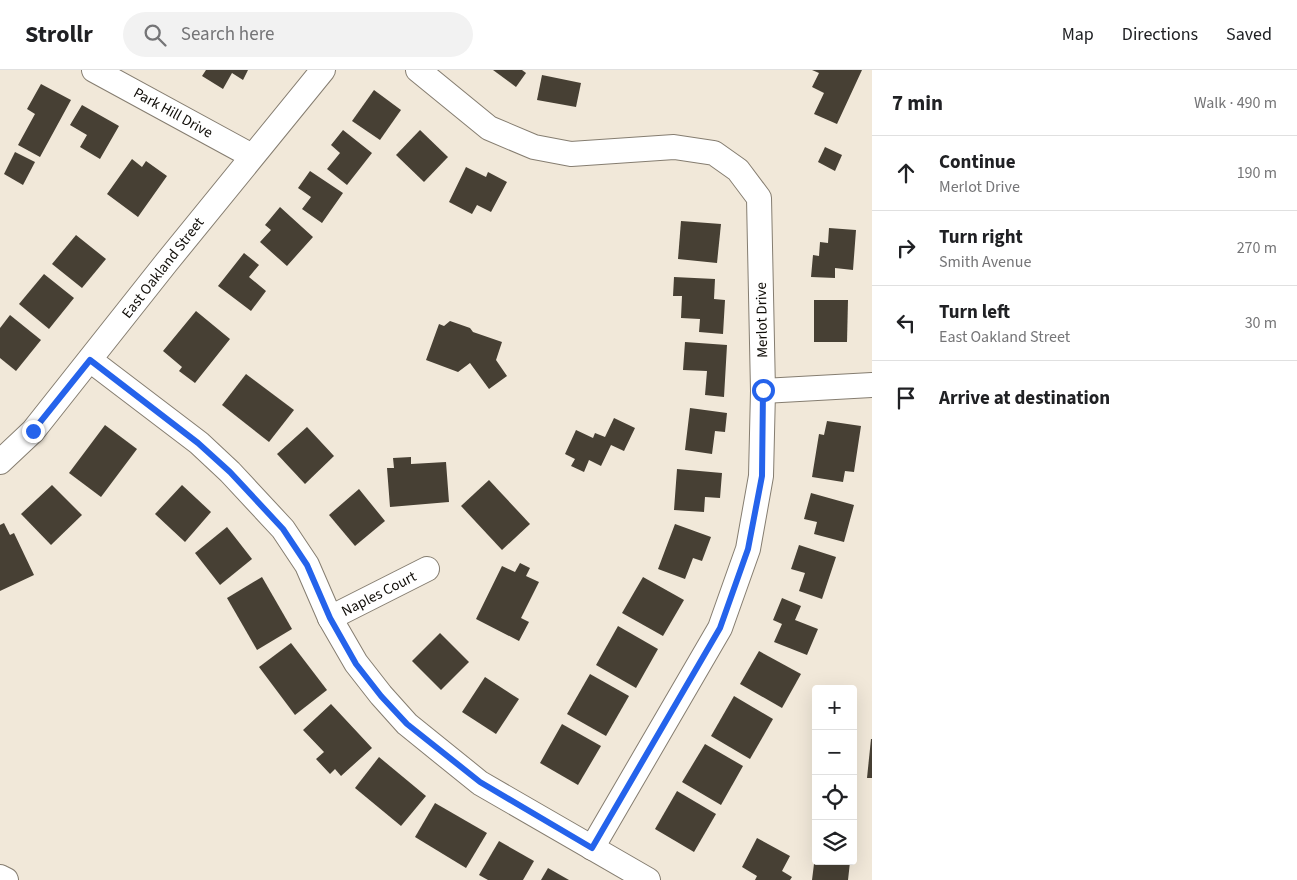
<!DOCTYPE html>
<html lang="en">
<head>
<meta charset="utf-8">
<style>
  body { margin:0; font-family:"Source Sans 3",sans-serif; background:#f2f2f2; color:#202124 }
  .controls { position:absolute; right:15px; bottom:15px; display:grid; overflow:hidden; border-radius:5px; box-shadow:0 5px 20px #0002 }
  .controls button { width:45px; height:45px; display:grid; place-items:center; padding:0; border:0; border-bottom:1px solid #e0e0e0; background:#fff; color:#202124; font:25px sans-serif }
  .stop { position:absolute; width:15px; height:15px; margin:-11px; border:4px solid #2563eb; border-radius:50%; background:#fff }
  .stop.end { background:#2563eb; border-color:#fff; box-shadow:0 1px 5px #0008 }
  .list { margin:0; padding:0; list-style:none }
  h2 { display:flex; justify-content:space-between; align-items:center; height:65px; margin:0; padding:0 20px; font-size:21px }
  h2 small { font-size:16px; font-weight:400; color:#757577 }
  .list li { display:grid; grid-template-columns:32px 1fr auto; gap:15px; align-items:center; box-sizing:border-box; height:75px; padding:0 20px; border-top:1px solid #e0e0e0 }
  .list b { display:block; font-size:19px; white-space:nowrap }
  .list p { margin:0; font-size:16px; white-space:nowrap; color:#757577 }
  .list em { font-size:16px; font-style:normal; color:#757577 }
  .icon { flex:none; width:28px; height:28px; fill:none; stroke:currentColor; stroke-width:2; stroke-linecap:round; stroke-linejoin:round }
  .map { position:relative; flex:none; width:872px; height:810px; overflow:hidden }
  header { display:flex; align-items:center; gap:30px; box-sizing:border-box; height:70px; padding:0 25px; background:#fff; border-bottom:1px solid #e0e0e0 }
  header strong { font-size:24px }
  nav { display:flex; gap:28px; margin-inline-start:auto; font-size:18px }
  .search { width:350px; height:45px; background:#f2f2f2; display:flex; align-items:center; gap:12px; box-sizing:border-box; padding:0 18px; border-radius:28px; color:#757577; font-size:19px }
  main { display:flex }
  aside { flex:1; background:#fff }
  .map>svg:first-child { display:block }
</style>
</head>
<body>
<header>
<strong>Strollr</strong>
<div class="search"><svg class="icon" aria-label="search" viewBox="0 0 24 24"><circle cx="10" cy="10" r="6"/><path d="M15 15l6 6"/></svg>Search here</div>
<nav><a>Map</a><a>Directions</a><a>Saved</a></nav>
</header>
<main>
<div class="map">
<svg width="872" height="810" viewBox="0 0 872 810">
  <rect width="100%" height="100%" fill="#f1e8d9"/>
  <g fill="#474034">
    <polygon points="206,0 248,0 243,10 232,3 223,19 202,6"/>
    <polygon points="493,0 522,0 526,3 516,17"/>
    <polygon points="812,0 862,0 837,54 814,44 824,23 812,17 819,3"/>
    <polygon points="542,5 581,13 576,37 537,30"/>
    <polygon points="41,14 71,30 40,87 18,75 35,44 27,39"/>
    <polygon points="374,20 401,40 380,70 352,51"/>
    <polygon points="82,35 119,56 100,89 80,77 87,65 70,55"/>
    <polygon points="343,60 372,83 347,115 327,99 340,83 331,75"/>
    <polygon points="420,60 448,87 424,112 396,85"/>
    <polygon points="825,77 842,85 835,101 818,92"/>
    <polygon points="15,82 35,92 23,115 4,104"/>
    <polygon points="132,89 142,97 146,91 167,106 138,147 107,124"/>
    <polygon points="466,97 486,107 488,102 507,112 491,142 477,135 472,144 449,132"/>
    <polygon points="310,101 343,123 322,153 302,139 311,127 298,118"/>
    <polygon points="280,137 313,167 287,196 260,172 271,160 265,155"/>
    <polygon points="681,151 721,154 717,193 678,189"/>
    <polygon points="829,158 856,160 853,200 835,198 835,208 811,207 813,185 819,186 820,172 828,173"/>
    <polygon points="76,165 106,189 82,218 52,194"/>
    <polygon points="244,183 259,195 249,207 266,221 251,241 218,216"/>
    <polygon points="44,204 74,228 49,259 19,234"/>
    <polygon points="674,207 715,209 714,229 725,230 723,264 699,262 700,249 681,248 682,226 673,226"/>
    <polygon points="814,230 848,230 847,272 814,272"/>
    <polygon points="196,241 230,269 195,313 179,301 182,297 163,281"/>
    <polygon points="10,245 41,270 16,301 0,288 0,258"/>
    <polygon points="450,251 470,258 473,262 502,272 496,290 507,306 489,319 470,293 458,302 426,290 439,254 444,256"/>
    <polygon points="685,272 727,275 724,327 705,325 707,301 683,300"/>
    <polygon points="246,304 294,340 269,372 222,335"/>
    <polygon points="690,338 727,343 725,362 715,361 712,384 685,380"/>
    <polygon points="614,348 635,358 624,381 611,375 601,396 589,390 584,402 571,396 575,389 565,384 576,360 593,368 595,363 605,367"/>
    <polygon points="827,351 861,356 854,402 845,401 843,412 812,407 819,364 824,365"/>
    <polygon points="105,355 137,379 101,427 69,403"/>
    <polygon points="307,357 334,386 305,414 277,384"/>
    <polygon points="411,387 411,394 446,392 449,432 390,437 387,398 394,398 393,388"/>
    <polygon points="677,399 722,403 720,428 705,427 704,442 674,440"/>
    <polygon points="489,410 530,454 502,480 461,436"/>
    <polygon points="52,415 82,445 51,475 21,444"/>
    <polygon points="182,415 211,442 185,472 155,444"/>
    <polygon points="359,419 385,451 355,476 329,445"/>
    <polygon points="811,423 854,435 844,472 814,464 817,452 804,449"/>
    <polygon points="4,453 10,465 14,463 34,505 0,521 0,455"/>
    <polygon points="675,454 711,467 702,491 693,488 685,509 658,499"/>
    <polygon points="227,457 252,489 220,515 195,483"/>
    <polygon points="799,475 836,487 822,529 799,521 805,503 791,499"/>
    <polygon points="520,493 530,498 526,506 539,512 521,548 529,552 519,571 476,549 502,496 515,502"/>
    <polygon points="262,507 292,559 257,580 227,528"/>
    <polygon points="643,507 684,530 663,566 622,543"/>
    <polygon points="782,528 801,536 795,550 818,559 807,585 774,572 782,554 773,550"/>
    <polygon points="618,556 658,579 636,618 596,595"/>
    <polygon points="440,563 469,592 441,620 412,591"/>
    <polygon points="291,573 327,620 295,645 259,597"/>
    <polygon points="759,581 801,604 782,638 740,614"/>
    <polygon points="590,604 629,626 606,666 567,644"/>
    <polygon points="485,607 519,629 496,664 462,642"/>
    <polygon points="734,626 773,649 750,689 711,666"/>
    <polygon points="331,634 372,678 341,706 335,699 330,704 316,689 324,682 303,660"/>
    <polygon points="562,654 601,676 578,715 540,693"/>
    <polygon points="871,669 872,669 872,708 867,708"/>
    <polygon points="705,674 743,696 721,735 682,712"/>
    <polygon points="379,687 426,726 401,756 355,718"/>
    <polygon points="677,721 716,744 694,782 655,759"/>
    <polygon points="435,733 487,763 466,798 415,767"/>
    <polygon points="757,768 790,786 782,801 792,807 790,810 755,810 757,806 742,797"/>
    <polygon points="499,771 534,791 523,810 488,810 479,805"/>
    <polygon points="815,786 816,786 816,791 850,792 848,810 812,810"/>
    <polygon points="548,798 569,810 541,810"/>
  </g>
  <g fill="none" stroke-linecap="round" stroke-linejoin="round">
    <g stroke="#857d70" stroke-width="26">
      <g id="minor">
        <polyline points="94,0 252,86"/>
        <polyline points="418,0 489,58 534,77 571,84 674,77 714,83 738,100 759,128 763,321 761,406 748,479 720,558 592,778"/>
        <polyline points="90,290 199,373 230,402 283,459 307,495 330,548 356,593 381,625 407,654 480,713 648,810"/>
        <polyline points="763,321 872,315"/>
        <polyline points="0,392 33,361 166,193 323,0"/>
        <polyline points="330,548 427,499"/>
        <polyline points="0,807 6,810"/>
      </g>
    </g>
    <use href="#minor" stroke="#fff" stroke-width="24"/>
  </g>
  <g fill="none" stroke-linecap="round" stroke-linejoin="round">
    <polyline stroke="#2563eb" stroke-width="6" points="33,361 90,290 198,373 230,402 283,459 307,495 330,548 356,594 381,626 407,654 480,712 592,778 720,558 748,479 762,406 763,320"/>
  </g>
  <g text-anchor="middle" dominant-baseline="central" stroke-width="5" stroke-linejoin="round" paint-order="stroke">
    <g font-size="15" fill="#100d08" stroke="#fff">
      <text transform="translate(173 43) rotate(29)">Park Hill Drive</text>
      <text transform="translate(163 198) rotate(-52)">East Oakland Street</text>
      <text transform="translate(762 250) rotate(-91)">Merlot Drive</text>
      <text transform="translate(379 524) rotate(-27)">Naples Court</text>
    </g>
  </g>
</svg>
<div class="controls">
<button>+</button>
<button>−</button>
<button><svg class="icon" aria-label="locate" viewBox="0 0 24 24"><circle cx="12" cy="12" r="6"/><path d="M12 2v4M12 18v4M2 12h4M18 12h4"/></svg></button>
<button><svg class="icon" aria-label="layers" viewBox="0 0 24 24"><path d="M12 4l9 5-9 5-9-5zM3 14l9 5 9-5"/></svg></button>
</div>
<div class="stop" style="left:763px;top:320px"></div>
<div class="stop end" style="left:33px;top:361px"></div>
</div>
<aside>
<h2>7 min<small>Walk · 490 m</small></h2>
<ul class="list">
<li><svg class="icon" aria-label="ahead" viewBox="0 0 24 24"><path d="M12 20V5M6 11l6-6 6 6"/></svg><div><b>Continue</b><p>Merlot Drive</p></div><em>190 m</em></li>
<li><svg class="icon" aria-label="right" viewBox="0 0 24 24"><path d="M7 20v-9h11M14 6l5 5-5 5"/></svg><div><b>Turn right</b><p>Smith Avenue</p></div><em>270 m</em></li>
<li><svg class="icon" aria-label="left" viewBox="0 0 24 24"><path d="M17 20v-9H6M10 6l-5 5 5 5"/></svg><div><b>Turn left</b><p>East Oakland Street</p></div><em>30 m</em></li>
<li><svg class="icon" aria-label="arrive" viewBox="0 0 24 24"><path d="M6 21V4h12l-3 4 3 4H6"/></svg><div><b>Arrive at destination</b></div></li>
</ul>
</aside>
</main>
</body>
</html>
